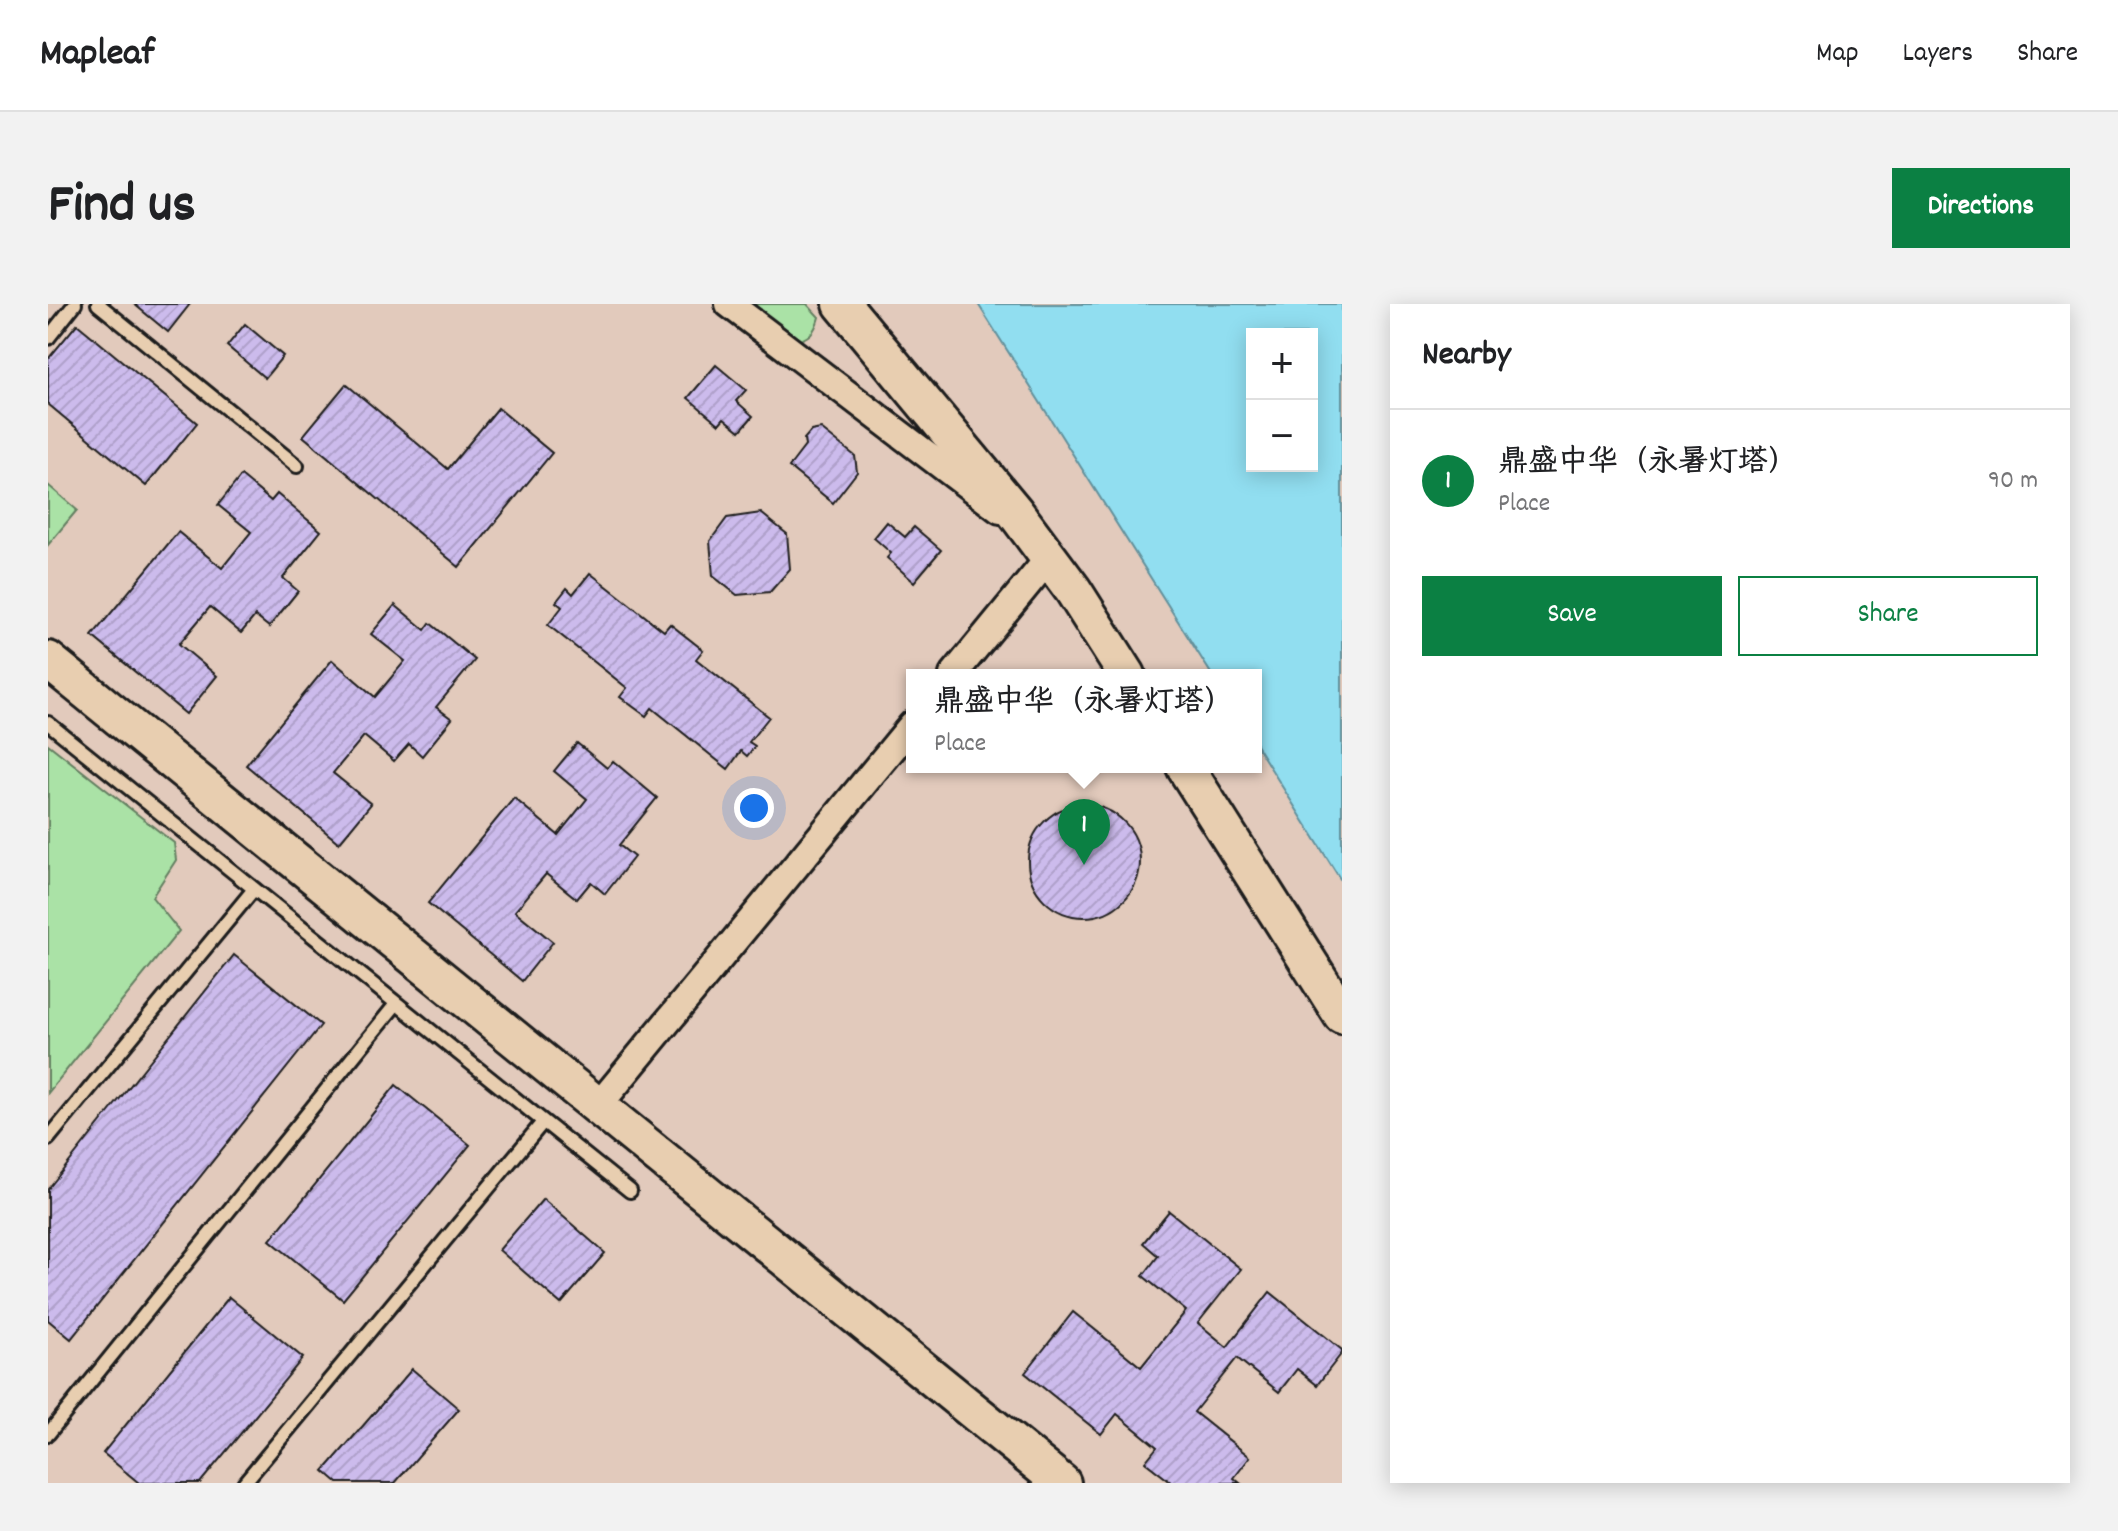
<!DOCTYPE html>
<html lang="en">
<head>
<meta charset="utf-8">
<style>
  body { margin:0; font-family:Dekko,"LXGW WenKai TC",sans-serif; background:#f2f2f2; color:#202124 }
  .controls { position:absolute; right:24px; top:24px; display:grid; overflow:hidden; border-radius:0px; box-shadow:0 4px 20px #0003 }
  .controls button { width:72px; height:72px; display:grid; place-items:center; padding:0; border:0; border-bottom:2px solid #e0e0e0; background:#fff; color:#202124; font:40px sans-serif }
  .you { position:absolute; left:706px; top:504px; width:28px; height:28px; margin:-20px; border:6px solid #fff; border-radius:50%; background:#1a73e8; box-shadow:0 0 0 12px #1a73e833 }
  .badge { display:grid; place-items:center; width:52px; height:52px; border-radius:50%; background:#0b8043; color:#fff; font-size:26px; font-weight:700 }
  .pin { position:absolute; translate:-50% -66px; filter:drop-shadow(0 2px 4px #0008) }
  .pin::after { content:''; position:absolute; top:42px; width:28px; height:24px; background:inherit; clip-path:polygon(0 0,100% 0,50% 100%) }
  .popup { position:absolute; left:858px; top:365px; width:356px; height:104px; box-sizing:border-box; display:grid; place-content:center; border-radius:0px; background:#fff; filter:drop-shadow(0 2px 6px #0005); font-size:26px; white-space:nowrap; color:#757577 }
  .popup b { font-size:30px; color:#202124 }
  .popup::after { content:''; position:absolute; left:50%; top:100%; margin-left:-16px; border:16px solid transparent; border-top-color:#fff }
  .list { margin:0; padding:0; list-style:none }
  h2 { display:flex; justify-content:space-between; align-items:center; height:104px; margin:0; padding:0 32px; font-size:34px }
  h2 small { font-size:26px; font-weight:400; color:#757577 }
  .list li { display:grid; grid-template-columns:52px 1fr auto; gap:24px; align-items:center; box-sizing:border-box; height:144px; padding:0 32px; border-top:2px solid #e0e0e0 }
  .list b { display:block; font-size:30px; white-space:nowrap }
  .list p { margin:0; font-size:26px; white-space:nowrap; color:#757577 }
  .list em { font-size:26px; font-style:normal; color:#757577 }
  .actions { display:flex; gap:16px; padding:24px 32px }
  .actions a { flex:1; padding:18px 0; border:2px solid #0b8043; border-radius:0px; text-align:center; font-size:28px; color:#0b8043 }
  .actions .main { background:#0b8043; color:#fff }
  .map { position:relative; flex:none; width:1294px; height:1179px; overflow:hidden; border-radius:0px }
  header { display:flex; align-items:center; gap:48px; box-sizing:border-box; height:112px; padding:0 40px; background:#fff; border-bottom:2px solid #e0e0e0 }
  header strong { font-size:38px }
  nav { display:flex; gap:44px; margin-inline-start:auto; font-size:28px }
  .intro { display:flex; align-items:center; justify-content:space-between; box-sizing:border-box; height:192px; padding:0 48px }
  h1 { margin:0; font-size:56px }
  .button { padding:20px 36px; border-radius:0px; background:#0b8043; color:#fff; font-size:28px; font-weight:700 }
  main { display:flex; gap:48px; padding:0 48px }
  aside { flex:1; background:#fff; border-radius:0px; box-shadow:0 4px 20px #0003 }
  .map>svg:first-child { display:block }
</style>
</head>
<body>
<header>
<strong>Mapleaf</strong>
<nav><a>Map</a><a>Layers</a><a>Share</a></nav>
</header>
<div class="intro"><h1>Find us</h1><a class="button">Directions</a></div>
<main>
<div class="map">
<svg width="1294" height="1179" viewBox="0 0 1294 1179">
  <defs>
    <pattern id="building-hatch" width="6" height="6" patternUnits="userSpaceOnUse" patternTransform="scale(2)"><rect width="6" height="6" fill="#ccbbec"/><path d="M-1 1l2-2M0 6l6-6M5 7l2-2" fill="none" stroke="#afa0ca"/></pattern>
  </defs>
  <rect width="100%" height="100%" fill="#e2cabc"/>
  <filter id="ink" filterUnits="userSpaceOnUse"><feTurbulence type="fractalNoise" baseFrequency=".0125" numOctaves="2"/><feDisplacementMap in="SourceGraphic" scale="16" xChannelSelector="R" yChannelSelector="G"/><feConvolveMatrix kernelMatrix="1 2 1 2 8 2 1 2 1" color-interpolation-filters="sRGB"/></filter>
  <g filter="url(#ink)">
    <g fill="#aae2a6" stroke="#637f61" stroke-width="2">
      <path d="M700 0H759L771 13C767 28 761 35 746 37Z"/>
      <polygon points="0,181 29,206 0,241"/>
      <polygon points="0,440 126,539 128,556 104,593 131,627 0,789"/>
    </g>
    <path fill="#91def0" stroke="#62909b" stroke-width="2" fill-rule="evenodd" d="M930 0H1294V578L1208 441V371H1164ZM1204 30H1264V162H1204Z"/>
    <g fill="url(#building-hatch)" stroke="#1c1c1c" stroke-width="2">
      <polygon points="86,0 142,0 120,28"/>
      <polygon points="29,20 149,119 98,182 0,100 0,55"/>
      <polygon points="197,20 235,52 217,74 179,42"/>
      <polygon points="668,61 698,86 688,97 705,112 692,127 676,114 671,120 640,94"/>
      <polygon points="298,80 400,165 450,104 504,149 411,263 255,132"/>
      <polygon points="773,125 807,152 809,168 785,199 741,163 757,142 756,135 763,127"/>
      <polygon points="193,172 223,197 229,190 273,227 235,274 250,287 221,323 207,312 193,329 162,303 131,340 169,372 138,410 44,332 130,228 174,264 203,228 170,201"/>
      <polygon points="713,209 739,230 742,265 722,288 689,291 665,272 662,237 679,214"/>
      <polygon points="839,218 857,233 866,223 893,246 866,278 839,254 843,249 826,234"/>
      <polygon points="542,269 616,327 622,320 655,346 648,355 721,413 701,438 707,442 699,452 693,447 680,465 604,404 598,412 572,393 579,384 500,321 514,303 508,298 519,284 525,290"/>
      <polygon points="347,301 377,326 382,319 427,356 388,403 404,415 374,452 361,440 346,457 316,432 285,469 323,500 291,539 198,461 284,356 327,393 357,357 323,330"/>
      <polygon points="529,439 559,464 565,457 609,494 571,541 586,553 557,590 543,578 529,595 498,570 467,607 505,638 474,677 380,599 466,494 510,531 539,495 506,467"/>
      <circle cx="1036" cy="557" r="56"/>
      <polygon points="186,651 273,721 23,1035 0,1016 0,885"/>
      <polygon points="348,781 422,841 295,996 222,936"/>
      <polygon points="495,895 557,949 513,1000 451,946"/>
      <polygon points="1121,907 1193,965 1150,1019 1179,1043 1222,988 1294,1046 1294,1049 1269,1081 1249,1065 1231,1088 1189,1054 1146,1108 1202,1153 1186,1174 1192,1179 1124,1179 1097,1158 1109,1143 1069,1110 1053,1130 977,1069 1025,1008 1093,1063 1138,1007 1095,972 1110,952 1095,939"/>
      <polygon points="181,993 255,1054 152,1179 91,1179 55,1149"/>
      <polygon points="364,1065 411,1105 347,1179 290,1179 276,1167"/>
    </g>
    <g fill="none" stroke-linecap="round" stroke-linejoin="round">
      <g stroke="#1c1c1c" stroke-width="18">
        <g id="lane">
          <polyline points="50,0 249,162"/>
          <polyline points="0,34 27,0"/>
          <polyline points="0,419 582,887"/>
          <polyline points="0,835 206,585"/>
          <polyline points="0,1130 348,700"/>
          <polyline points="196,1179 495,818"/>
        </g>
      </g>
      <g stroke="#1c1c1c" stroke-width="32">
        <g id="street">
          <polyline points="681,0 952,206"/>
          <polyline points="905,371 1001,254"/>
          <polyline points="550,802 864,421"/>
        </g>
      </g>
      <g stroke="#1c1c1c" stroke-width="42">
        <g id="secondary">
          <polyline points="794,0 967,208 1025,286 1079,371"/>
          <polyline points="0,356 1014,1179"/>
          <polyline points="1137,463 1294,711"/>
        </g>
      </g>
      <use href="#lane" stroke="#e8ceb0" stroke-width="12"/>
      <use href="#street" stroke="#e8ceb0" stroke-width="26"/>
      <use href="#secondary" stroke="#e8ceb0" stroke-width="36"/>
    </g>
  </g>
</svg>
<div class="controls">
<button>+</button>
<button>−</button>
</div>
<div class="you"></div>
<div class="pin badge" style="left:1036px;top:561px">1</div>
<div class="popup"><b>鼎盛中华（永暑灯塔）</b>Place</div>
</div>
<aside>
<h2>Nearby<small></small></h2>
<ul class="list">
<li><span class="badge">1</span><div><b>鼎盛中华（永暑灯塔）</b><p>Place</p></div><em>90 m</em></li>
</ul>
<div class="actions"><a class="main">Save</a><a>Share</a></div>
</aside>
</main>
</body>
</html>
